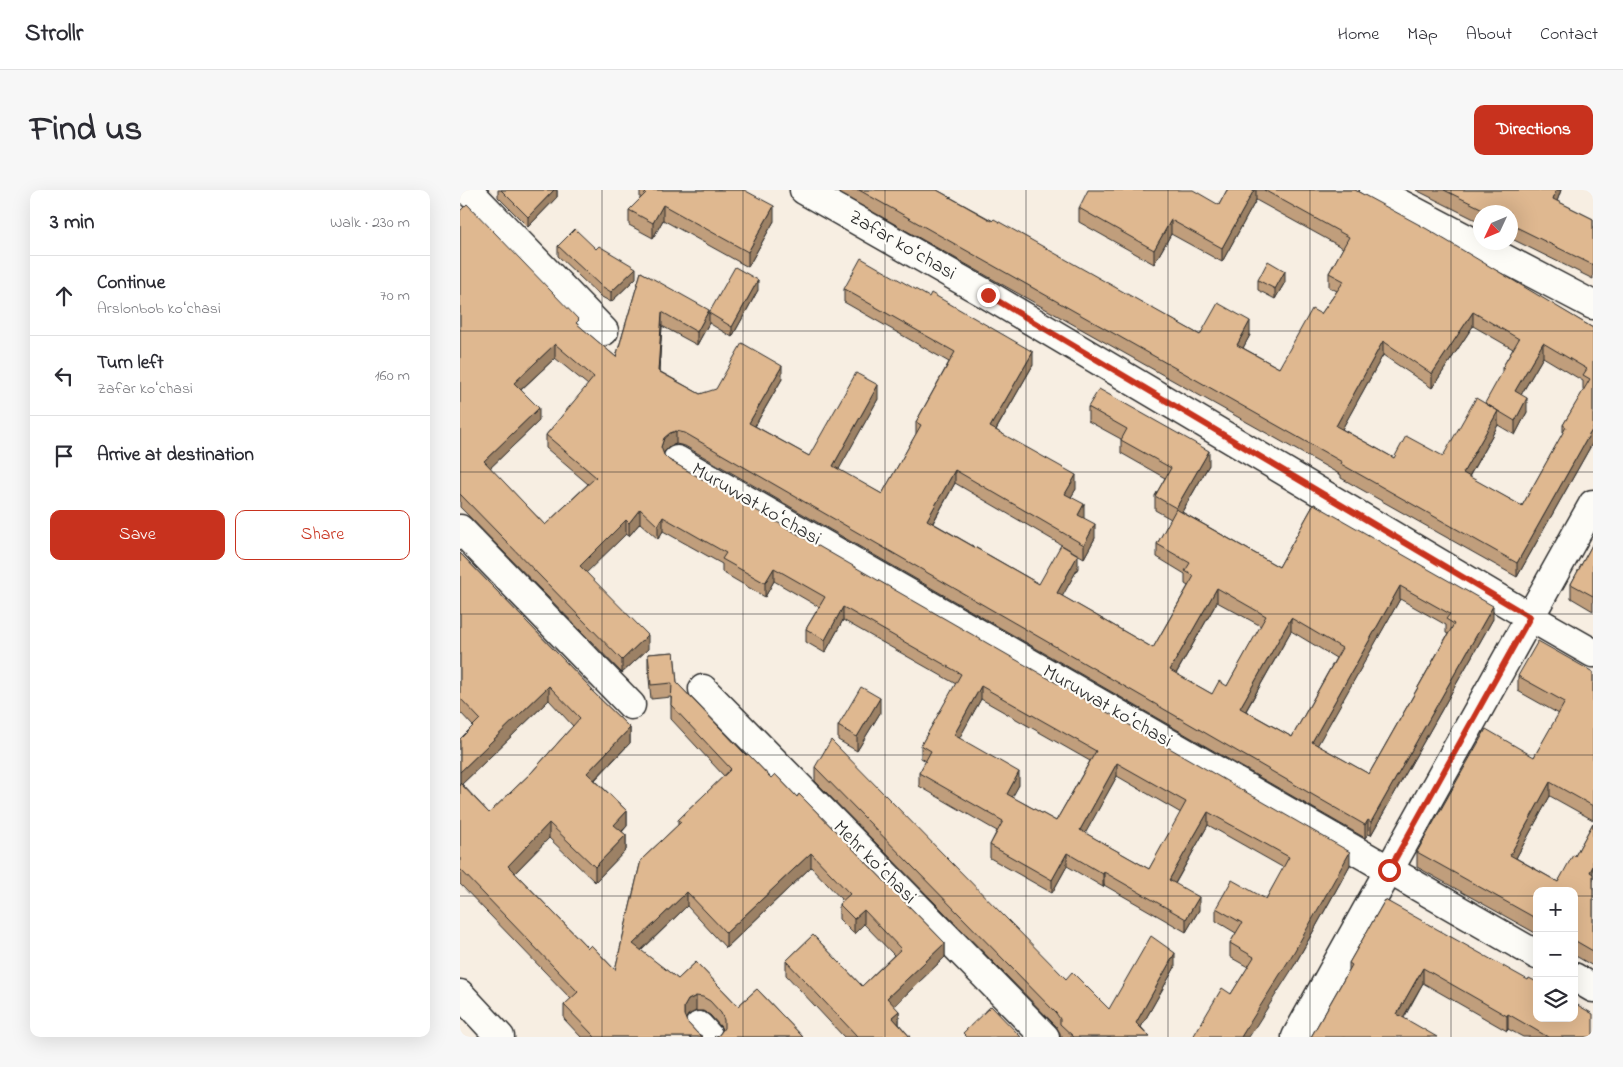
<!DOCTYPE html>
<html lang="en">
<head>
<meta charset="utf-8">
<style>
  body { margin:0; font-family:"Indie Flower",sans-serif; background:#f7f7f7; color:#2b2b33 }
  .controls { position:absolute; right:15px; bottom:15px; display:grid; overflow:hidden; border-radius:10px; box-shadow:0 5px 20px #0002 }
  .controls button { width:45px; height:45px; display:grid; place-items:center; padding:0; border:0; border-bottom:1px solid #e1e1e2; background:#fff; color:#2b2b33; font:25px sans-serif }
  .compass { position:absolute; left:1013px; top:15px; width:45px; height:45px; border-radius:50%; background:#fff; box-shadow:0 5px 20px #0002; rotate:226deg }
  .stop { position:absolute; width:15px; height:15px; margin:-11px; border:4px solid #c8321e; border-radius:50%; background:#fff }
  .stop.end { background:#c8321e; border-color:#fff; box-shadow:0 1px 5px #0008 }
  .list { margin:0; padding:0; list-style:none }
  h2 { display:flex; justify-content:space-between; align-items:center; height:65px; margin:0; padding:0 20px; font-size:21px }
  h2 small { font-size:16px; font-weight:400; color:#7c7c81 }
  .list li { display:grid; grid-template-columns:32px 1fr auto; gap:15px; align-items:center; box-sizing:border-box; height:80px; padding:0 20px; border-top:1px solid #e1e1e2 }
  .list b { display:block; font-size:19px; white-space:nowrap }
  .list p { margin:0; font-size:16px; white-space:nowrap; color:#7c7c81 }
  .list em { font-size:16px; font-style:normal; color:#7c7c81 }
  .actions { display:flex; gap:10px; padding:15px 20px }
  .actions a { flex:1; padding:11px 0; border:1px solid #c8321e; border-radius:10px; text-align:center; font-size:18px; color:#c8321e }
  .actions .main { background:#c8321e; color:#fff }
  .icon { flex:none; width:28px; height:28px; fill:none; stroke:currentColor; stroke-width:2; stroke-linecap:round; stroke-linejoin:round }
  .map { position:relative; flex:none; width:1133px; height:847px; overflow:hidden; border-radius:10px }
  header { display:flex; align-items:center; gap:30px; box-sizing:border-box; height:70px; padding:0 25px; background:#fff; border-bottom:1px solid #e1e1e2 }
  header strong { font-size:24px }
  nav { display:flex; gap:28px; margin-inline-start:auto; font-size:18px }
  .intro { display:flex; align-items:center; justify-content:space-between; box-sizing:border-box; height:120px; padding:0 30px }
  h1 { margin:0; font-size:35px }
  .button { padding:12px 22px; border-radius:10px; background:#c8321e; color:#fff; font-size:18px; font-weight:700 }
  main { display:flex; gap:30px; padding:0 30px }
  aside { flex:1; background:#fff; border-radius:10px; box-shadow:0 5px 20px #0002 }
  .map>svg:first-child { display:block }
</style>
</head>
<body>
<header>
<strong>Strollr</strong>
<nav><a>Home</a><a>Map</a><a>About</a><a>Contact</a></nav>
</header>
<div class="intro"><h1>Find us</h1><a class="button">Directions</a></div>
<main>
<aside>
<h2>3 min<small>Walk · 230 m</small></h2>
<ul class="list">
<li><svg class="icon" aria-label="ahead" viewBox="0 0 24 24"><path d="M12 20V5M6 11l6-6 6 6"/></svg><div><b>Continue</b><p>Arslonbob koʻchasi</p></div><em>70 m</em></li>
<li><svg class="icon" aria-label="left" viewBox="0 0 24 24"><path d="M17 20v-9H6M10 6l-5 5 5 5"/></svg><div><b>Turn left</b><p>Zafar koʻchasi</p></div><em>160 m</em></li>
<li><svg class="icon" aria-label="arrive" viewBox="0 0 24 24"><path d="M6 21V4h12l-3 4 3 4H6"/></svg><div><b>Arrive at destination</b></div></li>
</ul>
<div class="actions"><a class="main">Save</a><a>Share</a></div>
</aside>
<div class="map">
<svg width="1133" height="847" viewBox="0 0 1133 847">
  <rect width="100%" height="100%" fill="#f7eee2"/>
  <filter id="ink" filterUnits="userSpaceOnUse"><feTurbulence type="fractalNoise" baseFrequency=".02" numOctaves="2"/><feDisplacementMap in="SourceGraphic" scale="10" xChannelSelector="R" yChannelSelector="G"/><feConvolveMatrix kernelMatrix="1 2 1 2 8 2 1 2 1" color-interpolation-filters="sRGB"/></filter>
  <g filter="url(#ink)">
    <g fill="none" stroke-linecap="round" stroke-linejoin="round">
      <g stroke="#2b2b2b" stroke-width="31">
        <g id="minor">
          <polyline points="8,0 144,141"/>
          <polyline points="344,0 528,105 1070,427 1133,463"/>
          <polyline points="914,0 1133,115"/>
          <polyline points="217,270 1077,765"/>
          <polyline points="0,339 171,515"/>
          <polyline points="243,499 585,847"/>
          <polyline points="1114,787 1133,798"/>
          <polyline points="239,836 249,847"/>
          <polyline points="836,847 1133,314"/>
        </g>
      </g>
      <g stroke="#2b2b2b" stroke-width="31">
        <polyline id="primary" points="0,804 40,847"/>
      </g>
      <use href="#minor" stroke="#fdfcf7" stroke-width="28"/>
      <use href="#primary" stroke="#fdfcf7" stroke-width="28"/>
    </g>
    <g fill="#c09e7c" stroke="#2b2b2b" fill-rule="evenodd">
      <polygon points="38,0 97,0 97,7 68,37 38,7"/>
      <polygon points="180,0 284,0 314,31 288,77 203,30 193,48 169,35 169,20 180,9"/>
      <path d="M374 0H477L740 145H790L783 158 819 178 861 124 877 101 869 97V83L883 58 796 10 762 72 711 44 694 74 619 32V18L759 15 767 0H895L1133 138V252L1057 387 881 288V285ZM1013 136 1053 159 1042 178V184L1025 214 983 266 934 268 882 239 923 165 972 198ZM1083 167 1123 191V199L1124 200 1103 235V243L1062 316 1009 287 1038 235 1055 245 1067 222 1061 205Z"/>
      <polygon points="956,0 1101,0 1097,11 1133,29 1133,89 1050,48 1050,22 1020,22 1020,32"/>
      <path d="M0 21 119 136 156 167 181 82 249 123 298 100 272 147 249 133 237 155 202 136 199 181 240 204 322 189 295 236 349 266 418 209 378 280 422 304 456 244V232L489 172 384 112V99L573 175 536 240 616 299 611 307 635 348 624 368 495 293 473 333 579 394 618 378 602 406 693 458 728 396 725 394V384L697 367V354L711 329 695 320V306L705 288 661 263V249L628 231V217L749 275 722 322 819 377 854 314 1033 429 911 645 908 644 905 648 225 256 216 254 210 256 204 262V265L209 270 890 675 834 776 771 804 788 777 770 767V753L776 743 756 731V718L806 709 824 678 748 635 715 694 739 720 726 742 644 695 643 697 607 676 592 703 530 668V655L537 641 459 596V583L466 571 461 568V555L496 494 383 430 365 463 346 452V439L359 417 314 391 305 407 262 382V374L203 341 198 349 180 333 169 346 166 344 126 382 188 459 162 483 0 317ZM95 168 128 195 86 245V258L128 294 85 335 30 278 79 231 61 200ZM940 409 986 435V443L988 444 909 584 857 555ZM757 412 801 436 767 496 752 504 716 484ZM831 441 876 468 832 547 786 521ZM521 509 630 571 596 631 552 607 559 595 499 548ZM657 586 721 623 689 679 625 643Z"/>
      <polygon points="98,56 136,59 176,88 151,112 140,106 98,66"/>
      <polygon points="798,90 825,92 815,109 798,100"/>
      <polygon points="1133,353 1133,421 1111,408 1111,394"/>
      <path d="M0 363 133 500V502L170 538V553L135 590 167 621V636L162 642 166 645V660L135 692 89 648 55 683 128 758 131 755 155 780 181 670 218 635V630L264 586 211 529V507L191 509 188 478V464L214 462 217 493 286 565 288 564 311 588 315 584 337 607 339 604 485 753V767L434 816 439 821V834L450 847H384L326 785V771L353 745 402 796 434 765 404 734 394 744 379 729V714L383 711 351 677 266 758 227 716 181 761 218 789 236 772 278 816 297 799 343 847H254L259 845 262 840 261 837 250 825 243 821H236L228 825 226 829 227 832 237 843 243 847H121L104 829V815L111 809 0 694V549L13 536 0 522ZM89 510 113 536 72 582 29 623 2 594Z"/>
      <polygon points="1133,482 1133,630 1090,606 1056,668 1098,692 1115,666 1133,633 1133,776 1114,765 1114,701 1077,701 1077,744 957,677 957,662 1074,567 1099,524 1058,501 1058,486"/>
      <polygon points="420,523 397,561 378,550 378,536"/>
      <polygon points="355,577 606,789 649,819 715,777 681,837 690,847 600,847 600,843 596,836 355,591"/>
      <polygon points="925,710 1133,847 1063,847 1048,839 1047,841 963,793 944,828 851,847 889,780 889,773"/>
    </g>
    <g fill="#9c8165" stroke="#2b2b2b">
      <polygon points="94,0 97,0 97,7 68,37 68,27"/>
      <polygon points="794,0 796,0 796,10 762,72 762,58"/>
      <polygon points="1096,0 1101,0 1093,23 1093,9"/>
      <polygon points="203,15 203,30 193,48 193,33"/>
      <polygon points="314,16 314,31 288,77 288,62"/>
      <polygon points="711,30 711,44 694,74 694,60"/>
      <polygon points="176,78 176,88 151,112 151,102"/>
      <polygon points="825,81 825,92 815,109 815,99"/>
      <polygon points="298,90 298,100 272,147 272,137"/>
      <polygon points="249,120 249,133 237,155 237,142"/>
      <polygon points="202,122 202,136 198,194 198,181"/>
      <polygon points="1013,122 1013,136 972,198 972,184"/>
      <polygon points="790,131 790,145 777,169 777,155"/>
      <polygon points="923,151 923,165 876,250 876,236"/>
      <polygon points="1083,153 1083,167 1055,215 1055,201"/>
      <polygon points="95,154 95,168 54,206 54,193"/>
      <polygon points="573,162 573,175 530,250 530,237"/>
      <polygon points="322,176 322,189 289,246 289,233"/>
      <polygon points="418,195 418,209 373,290 373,276"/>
      <polygon points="1067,208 1067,222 1055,245 1055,231"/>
      <polygon points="79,218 79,231 24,284 24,271"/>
      <polygon points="1038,221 1038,235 1003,297 1003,283"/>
      <polygon points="1133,238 1133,252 1057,387 1057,373"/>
      <polygon points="216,241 216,254 210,256 204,262 201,270 201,257 204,248 210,243"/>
      <polygon points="749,261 749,275 716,332 716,318"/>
      <polygon points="495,280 495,293 467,343 467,330"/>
      <polygon points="616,285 616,299 605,317 605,304"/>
      <polygon points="624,314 624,328 618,338 618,325"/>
      <polygon points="180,319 180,333 169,346 169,333"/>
      <polygon points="203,327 203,341 198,349 198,336"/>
      <polygon points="166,330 166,344 120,389 120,376"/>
      <polygon points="635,334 635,348 624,368 624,355"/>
      <polygon points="618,365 618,378 597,416 597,403"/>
      <polygon points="314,378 314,391 305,407 305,393"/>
      <polygon points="940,396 940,409 852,565 852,552"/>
      <polygon points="757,398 757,412 710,494 710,480"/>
      <polygon points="1033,416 1033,429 911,645 911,632"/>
      <polygon points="383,417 383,430 365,463 365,450"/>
      <polygon points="831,428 831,441 780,531 780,518"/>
      <polygon points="188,445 188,459 162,483 162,470"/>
      <polygon points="89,496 89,510 0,596 0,582"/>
      <polygon points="521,496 521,509 494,558 494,545"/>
      <polygon points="420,508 420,523 397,561 397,547"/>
      <polygon points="170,538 170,553 127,597 127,583"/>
      <polygon points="657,573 657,586 620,653 620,640"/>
      <polygon points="559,582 559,595 547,617 547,604"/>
      <polygon points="1090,592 1090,606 1050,679 1050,665"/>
      <polygon points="167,621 167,636 154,649 154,635"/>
      <polygon points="748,622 748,635 709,704 709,690"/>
      <polygon points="908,630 908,644 905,648 905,635"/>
      <polygon points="89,633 89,648 48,690 48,676"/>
      <polygon points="166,645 166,660 135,692 135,677"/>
      <polygon points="890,662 890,675 834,776 789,847 781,847"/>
      <polygon points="351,663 351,677 266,758 266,743"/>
      <polygon points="607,663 607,676 592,703 592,690"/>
      <polygon points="1133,676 1133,691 1130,682"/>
      <polygon points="644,682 644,695 643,697 643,684"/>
      <polygon points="227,702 227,716 173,768 173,754"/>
      <polygon points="739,707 739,720 726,742 726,729"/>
      <polygon points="404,720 404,734 394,744 394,729"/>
      <polygon points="485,753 485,767 427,823 427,808"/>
      <polygon points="715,763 715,777 676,846 676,833"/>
      <polygon points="963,778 963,793 937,838 937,824"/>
      <polygon points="236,806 236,821 228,825 224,832 224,817 228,810"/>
      <polygon points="439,821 439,835 432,827"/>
      <polygon points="1048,824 1048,839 1047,841 1047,826"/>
    </g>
    <g fill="#dfb890" stroke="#2b2b2b" fill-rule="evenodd">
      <polygon points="41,0 94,0 68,27"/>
      <polygon points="182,0 284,0 314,16 288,62 203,15 193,33 169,20 186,3"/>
      <path d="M399 0H477L532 31 534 29 740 145 758 113 790 131 777 155 819 178 852 119 861 124 884 91 869 83 889 47 804 0H895L967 39 1133 138V238L1057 373 881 274 882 272ZM1013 122 1059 149 1042 178 1044 179 1025 213 1055 231 1067 208 1055 201 1083 153 1127 179 1123 185 1130 189 1103 235 1106 237 1062 316 1003 283 1038 221 1016 208 983 266 946 246 934 268 876 236 923 151 972 184Z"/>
      <polygon points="628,0 733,0 759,15 767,0 794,0 762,58 711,30 694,60 619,18"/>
      <polygon points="984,0 1096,0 1093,9 1133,29 1133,75 1050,34 1050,22 1029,22"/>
      <path d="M7 14 119 130 116 133 156 167 181 82 249 120 237 142 202 122 198 181 240 204 256 199 282 153 322 176 289 233 349 266 396 183 418 195 373 276 422 304 461 235 456 232 495 162 384 99 401 68 469 107 471 103 573 162 530 237 616 285 605 304 624 314 618 325 635 334 624 355 495 280 467 330 579 394 601 355 618 365 597 403 693 458 734 386 725 381 730 373 697 354 716 319 819 377 854 314 1033 416 911 632 908 630 905 635 225 243 216 241 210 243 204 248 201 257 204 265 209 270 890 662 834 762 781 847H733L762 798 771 804 794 767 770 753 782 733 756 718 772 690 806 709 829 667 748 622 709 690 739 707 726 729 644 682 643 684 607 663 592 690 530 655 543 631 459 583 471 561 461 555 501 484 383 417 365 450 346 439 365 407 314 378 305 393 262 369 266 363 203 327 198 336 180 319 169 333 166 330 120 376 188 445 162 470 0 304V21ZM95 154 134 187 86 245 136 287 85 335 24 271 79 218 54 193ZM940 396 990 424 986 429 994 434 909 584 852 552ZM757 398 806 426 767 496 759 491 752 504 710 480ZM831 428 882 458 832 547 780 518ZM521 496 636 561 596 631 547 604 559 582 494 545ZM657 573 726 612 689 679 620 640Z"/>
      <polygon points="115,39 136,59 139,56 176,78 151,102 140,95 98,56"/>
      <polygon points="808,71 825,81 815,99 798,90"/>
      <polygon points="275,77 298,90 272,137 249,123"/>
      <polygon points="639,199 749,261 716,318 695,306 711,278 661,250 667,239 628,217"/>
      <polygon points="1133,353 1133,406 1111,394"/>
      <polygon points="0,363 133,500 131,500 170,538 127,583 167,621 154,635 166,645 135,677 89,633 48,676 128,758 131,755 155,780 181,670 221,632 218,630 271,579 211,515 212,493 191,495 188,464 214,462 217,493 286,565 288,564 311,588 315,584 337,607 339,604 485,753 427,808 439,821 432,827 450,847 398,847 326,771 353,745 402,796 441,759 404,720 394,729 379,714 390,704 351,663 266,743 227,702 173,754 218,789 236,772 278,816 297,799 343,847 254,847 259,845 264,838 264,830 261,823 250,811 243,807 236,806 228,810 224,817 224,825 227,832 237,843 243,847 135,847 104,815 118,802 0,679 0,593 29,623 72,582 120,528 89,496 0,582 0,549 20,529 0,508"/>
      <polygon points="1078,451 1133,482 1133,616 1090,592 1050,665 1098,692 1113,665 1115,666 1133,633 1133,676 1130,682 1133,684 1133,761 1114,750 1114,701 1077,701 1077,729 957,662 1026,539 1074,567 1105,512 1058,486"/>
      <polygon points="401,497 420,508 397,547 378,536"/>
      <polygon points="371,550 606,789 612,782 649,819 691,746 715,763 676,833 690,847 614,847 600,834 600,829 596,823 355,577"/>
      <polygon points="925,710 1068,790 1069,788 1077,792 1077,828 1114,828 1114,813 1133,824 1133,847 1088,847 1048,824 1047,826 963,778 937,824 977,847 851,847 892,775 889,773"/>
      <polygon points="531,816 561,847 507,847 503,843"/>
    </g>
  </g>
  <g fill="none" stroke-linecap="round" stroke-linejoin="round" filter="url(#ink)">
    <polyline stroke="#c8321e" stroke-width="6" points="528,105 1070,427 929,680"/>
  </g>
  <path fill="none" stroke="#2b2b2b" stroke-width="1" stroke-opacity="0.55" d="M142 0V847M283 0V847M425 0V847M566 0V847M708 0V847M850 0V847M991 0V847M0 141H1133M0 282H1133M0 424H1133M0 565H1133M0 706H1077M1114 706H1133"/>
  <g text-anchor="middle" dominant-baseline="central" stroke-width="4.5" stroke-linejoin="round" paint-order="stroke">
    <g font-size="20" fill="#2b2b2b" stroke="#fdfcf7">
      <text transform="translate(442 56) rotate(30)">Zafar koʻchasi</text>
      <text transform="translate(296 315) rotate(30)">Muruvvat koʻchasi</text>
      <text transform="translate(647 517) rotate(30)">Muruvvat koʻchasi</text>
      <text transform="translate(414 673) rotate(45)">Mehr koʻchasi</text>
    </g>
  </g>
</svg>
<div class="controls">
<button>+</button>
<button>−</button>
<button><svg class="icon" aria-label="layers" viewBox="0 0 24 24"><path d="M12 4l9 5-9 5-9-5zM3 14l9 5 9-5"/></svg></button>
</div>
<svg class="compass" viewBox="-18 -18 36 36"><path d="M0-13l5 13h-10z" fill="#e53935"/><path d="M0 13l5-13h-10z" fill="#7c7c81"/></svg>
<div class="stop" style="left:929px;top:680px"></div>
<div class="stop end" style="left:528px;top:105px"></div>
</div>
</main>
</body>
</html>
